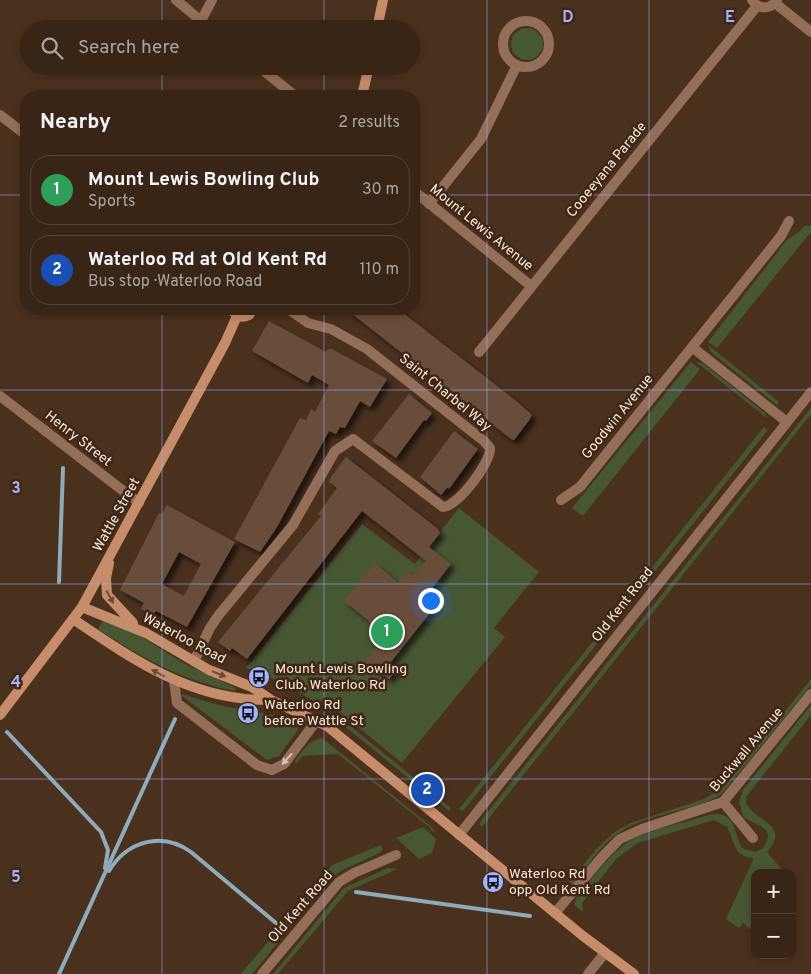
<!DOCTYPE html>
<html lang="en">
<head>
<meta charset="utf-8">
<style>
  body { margin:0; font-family:Overpass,sans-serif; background:#3f2d1f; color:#f1f3f6 }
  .controls { position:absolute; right:15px; bottom:15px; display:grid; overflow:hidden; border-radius:10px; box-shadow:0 2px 8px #0003 }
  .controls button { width:45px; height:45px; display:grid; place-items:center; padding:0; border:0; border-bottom:1px solid #524235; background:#382516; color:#f1f3f6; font:25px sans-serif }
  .you { position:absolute; left:430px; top:600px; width:18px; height:18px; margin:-12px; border:4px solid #fff; border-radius:50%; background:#1a73e8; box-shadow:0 0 0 8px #1a73e833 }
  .badge { display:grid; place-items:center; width:32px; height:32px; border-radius:50%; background:#8bbbb9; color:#fff; font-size:16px; font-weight:700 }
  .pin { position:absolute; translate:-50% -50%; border:2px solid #fff; box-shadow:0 1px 5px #0006 }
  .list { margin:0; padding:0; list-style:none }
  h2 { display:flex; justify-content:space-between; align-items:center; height:65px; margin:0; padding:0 20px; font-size:21px }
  h2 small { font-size:16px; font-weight:400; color:#aba5a1 }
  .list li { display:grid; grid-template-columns:32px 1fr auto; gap:15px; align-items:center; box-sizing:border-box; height:70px; margin:0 10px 10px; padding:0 10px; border:1px solid #524235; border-radius:20px }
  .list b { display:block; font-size:19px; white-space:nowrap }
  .list p { margin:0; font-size:16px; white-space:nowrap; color:#aba5a1 }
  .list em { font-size:16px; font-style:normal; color:#aba5a1 }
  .icon { flex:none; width:28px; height:28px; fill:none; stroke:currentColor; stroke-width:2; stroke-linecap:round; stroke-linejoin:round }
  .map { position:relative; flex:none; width:811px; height:974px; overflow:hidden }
  .search { position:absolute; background:#382516; box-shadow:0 2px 8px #0003; left:20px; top:20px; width:400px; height:55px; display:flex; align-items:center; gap:12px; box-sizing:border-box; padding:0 18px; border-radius:28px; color:#aba5a1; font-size:19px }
  .panel { position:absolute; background:#382516; box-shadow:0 2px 8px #0003; left:20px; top:90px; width:400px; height:225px; border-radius:20px }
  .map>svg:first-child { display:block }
</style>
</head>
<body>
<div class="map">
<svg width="811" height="974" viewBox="0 0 811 974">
  <defs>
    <filter id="shadow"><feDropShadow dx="4.5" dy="4.5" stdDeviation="2.5" flood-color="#0009"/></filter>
  </defs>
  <rect width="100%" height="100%" fill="#4a311e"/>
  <g fill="#475633">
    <circle cx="527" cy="44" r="16"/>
    <polygon points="804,226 811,226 811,232 717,348 708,342 787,240 800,231"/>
    <polygon points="708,345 779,402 777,405 711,352"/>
    <polygon points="695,361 704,364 765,413 767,418"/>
    <polygon points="691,362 700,369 583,516 572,508"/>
    <polygon points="811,408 811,414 482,827 479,824 483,818"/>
    <polygon points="764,427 768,430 463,811 459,809"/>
    <polygon points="459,508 539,572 494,628 505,637 402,763 324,699 317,704 289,685 246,668 362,524 415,564"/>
    <path d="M103 621 132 631 183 663 236 688 235 691C181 680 144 659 98 629Z"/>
    <path d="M811 679V685L722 794C690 813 650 812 620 832 597 847 585 873 565 892L560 894 555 891 563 889 598 847 616 831 631 823 704 799 723 788Z"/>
    <path d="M182 694C196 698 210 703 224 706 240 710 292 714 298 730L279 756 267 760 182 696Z"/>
    <path d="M811 705V715L746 797C743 820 795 821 767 852L785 873H755V933L743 923 739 928 726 919 754 858C733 857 735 842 727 827L714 820 637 843 615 860 582 903 583 912 574 905 576 899C590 881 606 858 625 844 643 831 686 822 709 815 740 809 732 838 744 849L755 852 763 848C779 826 753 826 743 816L739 802 743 790Z"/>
    <polygon points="332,714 354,729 451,808 449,811 332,716"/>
    <path d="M322 738 428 824 434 830 433 832 428 826 338 754 303 756 296 764 295 761C302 751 309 740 322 738Z"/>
    <polygon points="423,827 436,839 432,853 419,859 396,838"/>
    <polygon points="381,845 383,849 380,853 342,870 331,878 252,974 241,974 332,865"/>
    <polygon points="388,868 397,869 348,891 278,974 273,974 344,888"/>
  </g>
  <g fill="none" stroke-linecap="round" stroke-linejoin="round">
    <g stroke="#8dabb8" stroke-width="4">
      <polyline points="59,582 63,468"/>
      <polyline points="7,732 101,832 108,850 105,868"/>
      <path d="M109 871C127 841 162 831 191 852L276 923"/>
      <polyline points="356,892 530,916"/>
      <polyline points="59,974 175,719"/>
    </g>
  </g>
  <g fill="#694e3a" fill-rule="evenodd" filter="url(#shadow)">
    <polygon points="346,309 398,309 515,400 532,415 530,419 514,440 511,439"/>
    <polygon points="269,321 326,352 328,349 332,349 387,379 370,407 360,401 345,428 340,427 336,434 329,431 277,527 260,552 234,539 300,418 306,420 311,409 315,412 329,385 312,375 308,383 252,351"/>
    <polygon points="409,394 432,413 426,421 424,420 396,458 372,441"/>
    <polygon points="454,431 478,449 449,489 448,487 441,495 420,477"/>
    <polygon points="346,457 438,529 440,533 429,547 451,564 426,596 437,604 390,663 398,669 389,679 365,663 378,645 372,636 373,629 368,620 344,601 375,563 398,583 407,571 413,576 426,561 362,511 247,659 232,648 230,651 218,642 321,516 318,514 337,488 329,482 331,477"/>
    <path d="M167 505 235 542 187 627 156 611 153 615 141 609 144 603 120 590 159 513 162 514ZM179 552 201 564 184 596 162 584Z"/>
  </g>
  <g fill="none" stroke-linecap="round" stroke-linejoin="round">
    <g stroke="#936f59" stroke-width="10">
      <polyline points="176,0 211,29"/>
      <polyline points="201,21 212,0"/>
      <circle cx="526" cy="44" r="23"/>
      <polyline points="258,66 295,96"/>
      <polyline points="0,115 26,135"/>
      <polyline points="414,191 531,286"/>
      <polyline points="429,204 481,139 517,65"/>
      <polyline points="692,347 787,422"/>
      <polyline points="479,352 757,6"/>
      <polyline points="0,396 139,503"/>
      <polyline points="561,500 580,487 781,236 789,221"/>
      <path d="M194 661 210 628 218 616 293 525 335 451 353 439 443 507C458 506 491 463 490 448L484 441 367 349 331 329 308 323 288 309"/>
      <polyline points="174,681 177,703 257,765 272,770 284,764 317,720"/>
      <polyline points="723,802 753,838"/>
      <polyline points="459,835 811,392"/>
      <polyline points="555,913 603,856 620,839 642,829 723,802 811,694"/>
      <polyline points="262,974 339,882 354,873 396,855"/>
      <polyline points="588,974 605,953"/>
    </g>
    <g stroke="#936f59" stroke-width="10">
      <path d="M752 0C759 10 770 10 777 0"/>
      <polyline points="775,3 811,32"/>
    </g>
    <g stroke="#c68d6a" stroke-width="10">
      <polyline points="377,29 383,0"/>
      <polyline points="362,96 369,66"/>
      <path d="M232 309C235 316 241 319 249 315L253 309"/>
      <polyline points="109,563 106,578 107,595 133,623"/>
      <polyline points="82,607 146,633 209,670 252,687 271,700 327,726 583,936 634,974"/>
      <path d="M73 619C135 661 193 701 270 700"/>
      <polyline points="0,715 82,607 225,343 237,316"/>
    </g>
  </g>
  <defs><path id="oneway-solid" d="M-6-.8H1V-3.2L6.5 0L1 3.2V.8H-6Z" transform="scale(1.25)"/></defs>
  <g fill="#6e4b32">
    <use href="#oneway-solid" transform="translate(110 597) rotate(61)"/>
    <use href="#oneway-solid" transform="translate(158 673) rotate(-152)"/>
    <use href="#oneway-solid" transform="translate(219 674) rotate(22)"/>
  </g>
  <use fill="#d9c2b4" href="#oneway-solid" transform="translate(287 759) rotate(132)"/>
  <path fill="none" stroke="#a1b3fd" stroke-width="1" stroke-opacity="0.55" d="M162 0V29M324 0V29M487 0V974M649 0V974M162 66V96M324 66V96M0 195H26M414 195H811M162 309V974M324 309V974M0 390H811M0 584H811M0 779H811"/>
  <defs>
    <g id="bus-disc" transform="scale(1.125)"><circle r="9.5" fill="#a1b3fd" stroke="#3f2714"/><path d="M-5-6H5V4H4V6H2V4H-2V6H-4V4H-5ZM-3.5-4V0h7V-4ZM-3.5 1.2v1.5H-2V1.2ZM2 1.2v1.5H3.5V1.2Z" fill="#111"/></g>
  </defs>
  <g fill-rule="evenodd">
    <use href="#bus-disc" x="259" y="677"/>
    <use href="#bus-disc" x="248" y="713"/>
    <use href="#bus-disc" x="493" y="882"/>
  </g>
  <g text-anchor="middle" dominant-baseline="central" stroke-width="5" stroke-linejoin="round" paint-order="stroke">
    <g font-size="14" fill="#f7e6db" stroke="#3f2714">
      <text transform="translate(607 170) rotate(-51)">Cooeeyana Parade</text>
      <text transform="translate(481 228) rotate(39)">Mount Lewis Avenue</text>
      <text transform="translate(445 393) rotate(39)">Saint Charbel Way</text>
      <text transform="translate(618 417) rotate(-51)">Goodwin Avenue</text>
      <text transform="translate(78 439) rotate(38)">Henry Street</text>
      <text transform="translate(117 515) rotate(-61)">Wattle Street</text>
      <text transform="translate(623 605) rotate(-52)">Old Kent Road</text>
      <text transform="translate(184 639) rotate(28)">Waterloo Road</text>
      <text transform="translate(747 750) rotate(-50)">Buckwall Avenue</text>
      <text transform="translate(301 907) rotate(-49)">Old Kent Road</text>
    </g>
    <g font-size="14" fill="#f7e6db" stroke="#3f2714" text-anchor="start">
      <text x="275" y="669">Mount Lewis Bowling<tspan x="275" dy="16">Club, Waterloo Rd</tspan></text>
      <text x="264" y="705">Waterloo Rd<tspan x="264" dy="16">before Wattle St</tspan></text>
      <text x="509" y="874">Waterloo Rd<tspan x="509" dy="16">opp Old Kent Rd</tspan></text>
    </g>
  </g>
  <g font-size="16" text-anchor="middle" font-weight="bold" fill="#a1b3fd" stroke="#3f2714" stroke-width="5" stroke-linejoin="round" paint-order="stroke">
    <text x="568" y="22">D</text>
    <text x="730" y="22">E</text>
    <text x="16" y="493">3</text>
    <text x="16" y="687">4</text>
    <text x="16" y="882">5</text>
  </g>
</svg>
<div class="controls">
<button>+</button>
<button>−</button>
</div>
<div class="you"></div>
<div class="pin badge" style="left:387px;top:632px;background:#2e9e5b">1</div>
<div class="pin badge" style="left:427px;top:790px;background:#1a4fb4">2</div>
<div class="search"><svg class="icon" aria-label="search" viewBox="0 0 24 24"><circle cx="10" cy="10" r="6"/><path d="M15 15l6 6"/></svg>Search here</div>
<section class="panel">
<h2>Nearby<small>2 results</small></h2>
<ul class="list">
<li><span class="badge" style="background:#2e9e5b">1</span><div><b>Mount Lewis Bowling Club</b><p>Sports</p></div><em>30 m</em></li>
<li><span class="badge" style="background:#1a4fb4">2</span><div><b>Waterloo Rd at Old Kent Rd</b><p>Bus stop · Waterloo Road</p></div><em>110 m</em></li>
</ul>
</section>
</div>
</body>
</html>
